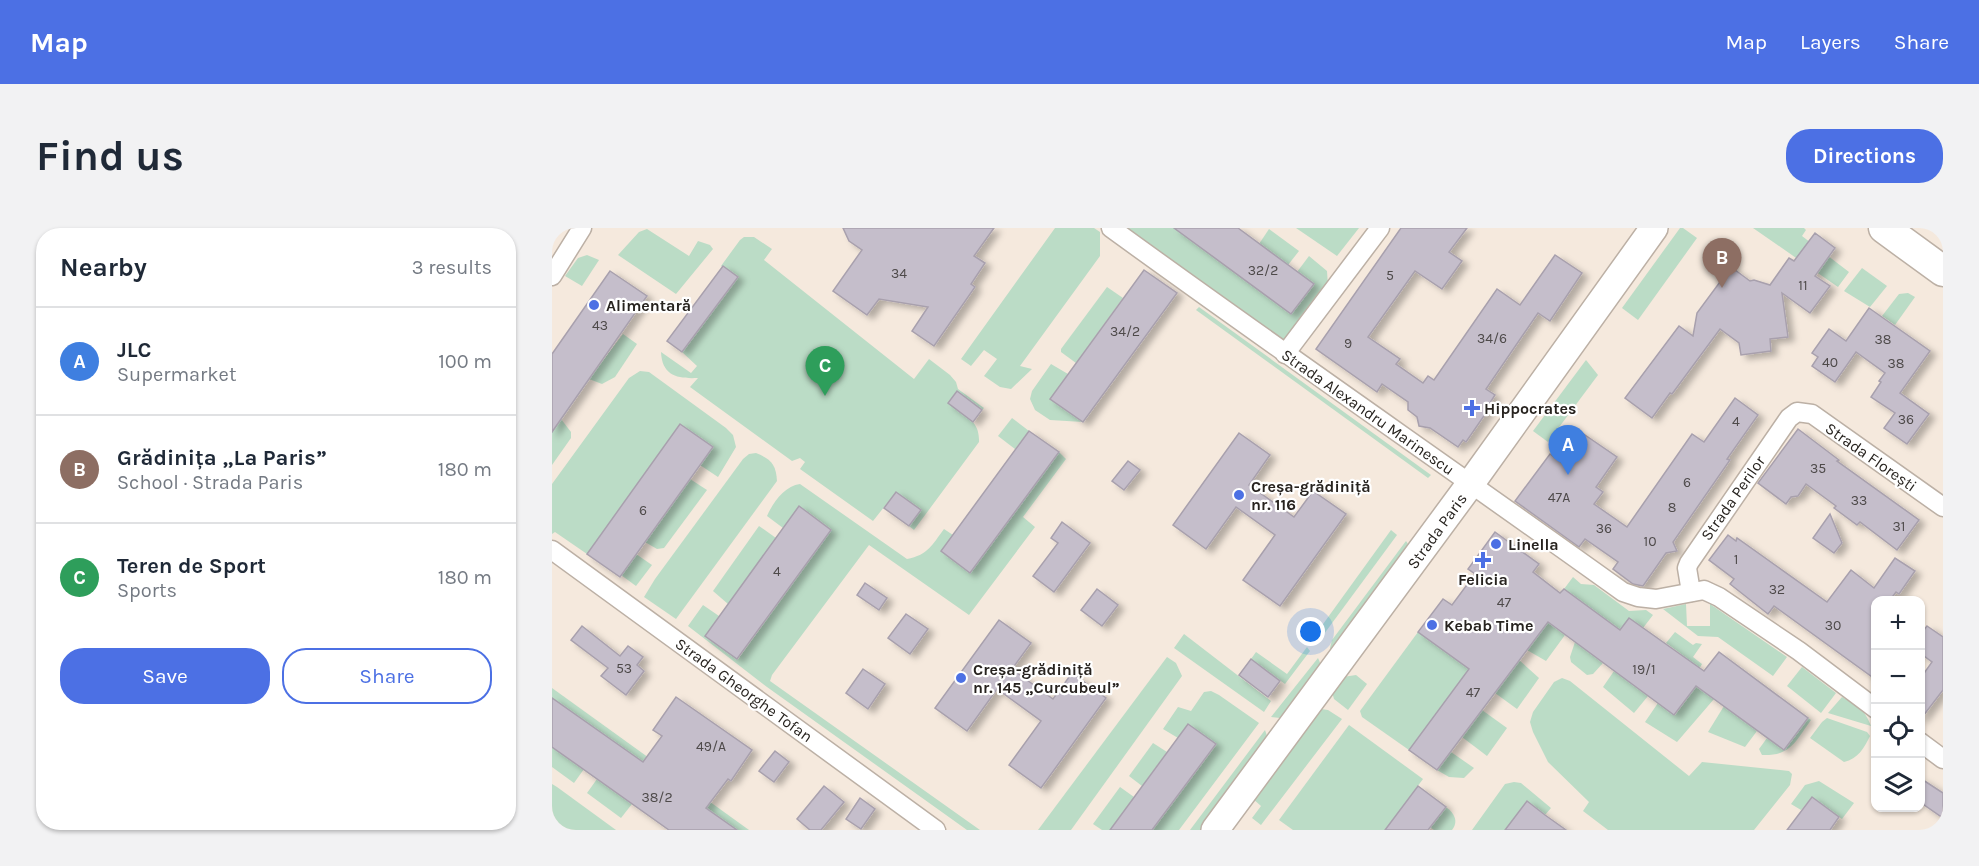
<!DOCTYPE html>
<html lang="en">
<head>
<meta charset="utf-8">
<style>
  body { margin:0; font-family:Karla,sans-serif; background:#f2f2f3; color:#1f2937 }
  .controls { position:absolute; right:18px; bottom:18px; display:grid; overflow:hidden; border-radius:12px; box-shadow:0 2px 4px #0004 }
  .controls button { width:54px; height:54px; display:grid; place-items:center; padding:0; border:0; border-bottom:2px solid #e0e1e3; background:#fff; color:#1f2937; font:30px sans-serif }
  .you { position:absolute; left:759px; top:404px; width:21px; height:21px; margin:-15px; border:4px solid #fff; border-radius:50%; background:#1a73e8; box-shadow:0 0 0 9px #1a73e833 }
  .badge { display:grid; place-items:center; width:39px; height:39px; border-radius:50%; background:#4c70e4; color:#fff; font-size:20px; font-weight:700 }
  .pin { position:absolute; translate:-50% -50px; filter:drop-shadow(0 2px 3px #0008) }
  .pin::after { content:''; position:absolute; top:32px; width:21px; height:18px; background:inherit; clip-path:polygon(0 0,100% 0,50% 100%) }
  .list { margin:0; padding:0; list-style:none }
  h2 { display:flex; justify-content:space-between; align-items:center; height:78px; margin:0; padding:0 24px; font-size:26px }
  h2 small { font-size:20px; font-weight:400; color:#747a83 }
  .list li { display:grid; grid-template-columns:39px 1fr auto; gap:18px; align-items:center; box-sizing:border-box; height:108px; padding:0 24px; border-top:2px solid #e0e1e3 }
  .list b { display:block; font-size:22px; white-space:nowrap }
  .list p { margin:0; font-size:20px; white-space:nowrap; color:#747a83 }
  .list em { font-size:20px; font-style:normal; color:#747a83 }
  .actions { display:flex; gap:12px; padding:18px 24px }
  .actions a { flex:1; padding:14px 0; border:2px solid #4c70e4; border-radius:24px; text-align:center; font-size:21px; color:#4c70e4 }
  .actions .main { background:#4c70e4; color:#fff }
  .icon { flex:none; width:33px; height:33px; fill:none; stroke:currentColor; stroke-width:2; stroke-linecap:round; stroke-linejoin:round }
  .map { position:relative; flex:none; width:1391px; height:602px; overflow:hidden; border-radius:24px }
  header { display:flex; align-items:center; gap:36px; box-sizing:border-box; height:84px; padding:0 30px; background:#4c70e4; color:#fff }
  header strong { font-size:28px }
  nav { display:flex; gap:33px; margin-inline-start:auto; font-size:21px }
  .intro { display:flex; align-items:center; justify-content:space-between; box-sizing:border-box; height:144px; padding:0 36px }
  h1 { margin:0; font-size:42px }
  .button { padding:15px 27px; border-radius:24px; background:#4c70e4; color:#fff; font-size:21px; font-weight:700 }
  main { display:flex; gap:36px; padding:0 36px }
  aside { flex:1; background:#fff; border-radius:24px; box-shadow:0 2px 4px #0004 }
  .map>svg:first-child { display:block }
</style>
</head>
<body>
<header>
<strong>Map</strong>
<nav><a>Map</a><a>Layers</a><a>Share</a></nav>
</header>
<div class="intro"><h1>Find us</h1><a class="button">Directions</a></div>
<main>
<aside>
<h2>Nearby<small>3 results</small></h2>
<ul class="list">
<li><span class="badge" style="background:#3f7fe0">A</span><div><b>JLC</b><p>Supermarket</p></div><em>100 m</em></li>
<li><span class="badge" style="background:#8d6e63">B</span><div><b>Grădinița „La Paris”</b><p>School · Strada Paris</p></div><em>180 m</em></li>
<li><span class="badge" style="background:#2e9e5b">C</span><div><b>Teren de Sport</b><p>Sports</p></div><em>180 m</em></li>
</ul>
<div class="actions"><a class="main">Save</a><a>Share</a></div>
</aside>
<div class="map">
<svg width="1391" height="602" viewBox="0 0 1391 602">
  <defs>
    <filter id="shadow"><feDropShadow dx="6" dy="4" stdDeviation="3" flood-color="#0004"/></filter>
  </defs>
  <rect width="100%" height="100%" fill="#f5e9dd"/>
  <g fill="#bbdcc6">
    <polygon points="503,0 542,0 548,4 548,28 468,138 480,141 459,161 448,159 432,148 445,131 432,122 419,138 409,131"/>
    <polygon points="574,0 622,0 745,44 757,28 775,43 776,58 734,112 729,113 724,111"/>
    <polygon points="744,0 807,0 785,28"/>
    <polygon points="1128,0 1131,0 1145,10 1086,92 1070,80"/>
    <polygon points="1201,0 1252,0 1254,2 1250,8 1297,44 1286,59"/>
    <polygon points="95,1 137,28 146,13 158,17 161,21 124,66 66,27 87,4"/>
    <polygon points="717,1 747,23 736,37 707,16"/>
    <path d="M192 9H202L220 21 212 32 362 151 377 131 398 147 404 154 406 161 432 180 430 182 405 163 396 175C413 188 428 192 427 214L362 302 357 298 368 282 344 264 321 293 248 241 253 234 248 230 240 233 138 159 146 150C126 151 110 148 109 124L139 145 145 138 130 124 185 50 169 38 188 12Z"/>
    <polygon points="35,27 47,32 30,58 13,48 26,30"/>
    <polygon points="1310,40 1335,58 1318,79 1292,63"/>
    <polygon points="555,59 571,70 524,135 509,124 509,121"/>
    <polygon points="1356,65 1363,69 1343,97 1330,88 1347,66"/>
    <polygon points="647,79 879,247 876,250 644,82"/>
    <polygon points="71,106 85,116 63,149 50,156 37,151"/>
    <polygon points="1034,132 1046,147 996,214 981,203"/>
    <polygon points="499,136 516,146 498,171 531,194 498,192 483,182 478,171 480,163"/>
    <polygon points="88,143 97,144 174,200 181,207 184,219 166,249 148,237 128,196 35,326 3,304 0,306 0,256 77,150"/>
    <polygon points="460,190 477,203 463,221 446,208"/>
    <polygon points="9,191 19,204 19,210 0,237 0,204"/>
    <path d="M507 224 514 231 471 289 483 299 417 387 317 317 220 447 218 453 428 602H415L215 459 136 398 151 377 167 388 153 408 186 431 279 302 247 279 231 300 215 288C221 274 233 258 248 256L355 331C376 327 380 317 392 301L401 307 389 323 418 345Z"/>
    <path d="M204 225C219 231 224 236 225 253L124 391 92 369 103 351 191 231 197 226Z"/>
    <polygon points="138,251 155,262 112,320 105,321 93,314"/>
    <polygon points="207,298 224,310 176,376 161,363"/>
    <polygon points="839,302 845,307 772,406 767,412 761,410"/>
    <polygon points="854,313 856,316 857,321 780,424 778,420 780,412"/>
    <polygon points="84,326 100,337 84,358 69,347"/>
    <polygon points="1021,349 1029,356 1042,357 1077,383 1094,382 1101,387 1091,400 1077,390 1068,402 1012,361"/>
    <polygon points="1134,376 1135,398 1158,398 1158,376 1235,429 1221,448 1166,409 1146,408 1111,381"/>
    <polygon points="990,390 1013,407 994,433 975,422 986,408 980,402"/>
    <polygon points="866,404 917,441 857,522 810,489 808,483"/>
    <polygon points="1123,404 1141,417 1144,415 1150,416 1141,429 1150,436 1146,443 1120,438 1129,426 1114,415"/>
    <polygon points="632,406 719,473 712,484 622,420"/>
    <polygon points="1023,414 1051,435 1041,446 1035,447 1019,434 1018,429"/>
    <polygon points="755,419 758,423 733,456 699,431 704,424 735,446"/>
    <polygon points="615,429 624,435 630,448 519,602 486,602"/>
    <polygon points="766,430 769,437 735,488 728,490 719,489"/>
    <polygon points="967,432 987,450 965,481 943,465"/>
    <polygon points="1250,439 1284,465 1269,485 1235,458"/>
    <polygon points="1062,443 1096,468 1082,485 1051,459"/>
    <polygon points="804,447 815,456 796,482 782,471 780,464 791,449"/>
    <polygon points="1010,450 1018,453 1137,548 1150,534 1237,543 1240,546 1238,557 1202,602 1056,602 1031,583 1037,574 996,534 981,504 978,494 981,484 1002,454"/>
    <polygon points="1144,458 1162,471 1125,514 1093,494 1106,475 1123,487"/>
    <polygon points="0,460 197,602 185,602 0,470"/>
    <polygon points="659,463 667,467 707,495 627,602 600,602 664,517 636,496 626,510 611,501 626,479 639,483 652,464"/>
    <path d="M1290 469C1304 477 1313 481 1319 498L1276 485Z"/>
    <polygon points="1172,478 1205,503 1193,519 1156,504"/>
    <polygon points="769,481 776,482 790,491 709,597 700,590 709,578 700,570 765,482"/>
    <polygon points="930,482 955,500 935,528 910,509"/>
    <path d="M1256 490 1259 492C1243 514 1239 528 1210 527L1207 521 1215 510 1232 522Z"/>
    <path d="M1275 490 1315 504 1318 508C1312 520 1306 531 1292 534L1258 510 1270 494Z"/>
    <polygon points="797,497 871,551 833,602 741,602 727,592"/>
    <polygon points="713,502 715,508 713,515 649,602 638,602"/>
    <polygon points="601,515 615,524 590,558 577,548"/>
    <polygon points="0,519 32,541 22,555 0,539"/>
    <polygon points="899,524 922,540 912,550 897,549 885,542"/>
    <polygon points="45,551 80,576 69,590 35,565"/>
    <polygon points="1267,553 1302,575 1290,591 1260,569 1249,582 1239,576 1253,557"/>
    <polygon points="962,554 969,555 999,580 993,587 975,573 953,602 920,602 953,556"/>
    <polygon points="0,556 5,559 64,602 0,602"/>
    <polygon points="568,559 582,569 558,602 550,602 541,596"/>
    <path d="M894 579C902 585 907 593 900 602H882L878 599Z"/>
  </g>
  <g fill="#c5becb" stroke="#a8a0ad" stroke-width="1.5" filter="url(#shadow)">
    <polygon points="291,0 442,0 422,28 433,35 419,56 423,59 382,118 360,103 376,79 327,71 315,87 281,63 310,22 297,13"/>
    <polygon points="622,0 686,0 762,56 739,86"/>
    <polygon points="849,0 915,0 897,24 910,33 890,61 863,43 816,109 848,131 844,136 871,155 876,148 882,152 945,61 968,77 1003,27 1030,45 998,93 986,85 934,161 943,167 934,181 936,182 914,214 911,212 906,219 878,200 867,198 865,189 856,182 856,174 830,156 825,164 764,121"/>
    <polygon points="1263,5 1283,20 1263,48 1278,58 1258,85 1230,65 1236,109 1218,111 1219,123 1189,127 1187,115 1168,101 1120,166 1118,165 1100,190 1073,170 1127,98 1141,108 1145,85 1179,39 1198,53 1202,52 1218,57 1237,30 1242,33"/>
    <polygon points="171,38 186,49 130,124 115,113"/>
    <polygon points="592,42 625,65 531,194 498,171"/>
    <polygon points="58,43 95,68 0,204 0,126"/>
    <polygon points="1317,80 1378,123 1348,165 1377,186 1355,216 1332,200 1343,185 1319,169 1329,154 1327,153 1333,145 1304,124 1283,154 1260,138 1266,129 1260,125 1277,101 1294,113"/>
    <polygon points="405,163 430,182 421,194 396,175"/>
    <polygon points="1183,170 1206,187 1175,231 1178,232 1121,314 1125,323 1114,325 1091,358 1081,356 1061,341 1066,334 1033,311 1027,319 963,273 998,226 1009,234 1030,205 1065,229 1044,259 1051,264 1042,276 1075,299 1140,206 1152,214"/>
    <polygon points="128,196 161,219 68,349 35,326"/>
    <polygon points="1246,201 1287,232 1285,233 1367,292 1345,322 1308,294 1305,297 1282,280 1284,278 1254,256 1246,268 1239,269 1234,276 1206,255"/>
    <polygon points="477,203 507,224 418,345 389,323"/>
    <polygon points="687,205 718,227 697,257 742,289 761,263 794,286 728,378 691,352 723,307 684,279 654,321 621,297"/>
    <polygon points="576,233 588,242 572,262 560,253"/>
    <polygon points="344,264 369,282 357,298 332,280"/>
    <polygon points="247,278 279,302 185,431 153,408"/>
    <polygon points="1278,286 1290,315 1282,325 1261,310"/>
    <polygon points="510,294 538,315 502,364 481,348 506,315 499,310"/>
    <polygon points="943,304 987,336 981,344 1008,365 1012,361 1068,402 1077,390 1152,443 1167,424 1256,490 1232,522 1144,458 1122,487 996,394 885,542 857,522 917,441 866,404 891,371 900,377 923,346 916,341"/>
    <polygon points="1176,307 1184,313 1185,310 1275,374 1299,342 1322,360 1343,330 1363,343 1347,366 1344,364 1338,372 1323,372 1323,451 1222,378 1216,386 1178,356 1182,351 1157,332"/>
    <polygon points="313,355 335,370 327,382 305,367"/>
    <polygon points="545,361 566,377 550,398 529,382"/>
    <polygon points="354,386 376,401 358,426 336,410"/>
    <polygon points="447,392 479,415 460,441 501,471 520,445 554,470 489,560 457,537 489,493 445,461 415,503 383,480"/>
    <polygon points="30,398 68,428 76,418 91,429 85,437 92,443 74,467 49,448 56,440 19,412"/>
    <polygon points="1375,398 1391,409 1391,462 1368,492 1368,451 1380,434 1368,425 1368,407"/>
    <polygon points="699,431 728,453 716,469 687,447"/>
    <polygon points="311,441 333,456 316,481 294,465"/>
    <polygon points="124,469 200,522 179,553 176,551 154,580 185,602 117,602 0,519 0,470 91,534 110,508 101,502"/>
    <polygon points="636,496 664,516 600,602 558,602"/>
    <polygon points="223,523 237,534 222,554 207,543"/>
    <polygon points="1368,550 1391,565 1391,590 1368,574"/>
    <polygon points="272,558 292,574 269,602 258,602 245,591"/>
    <polygon points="866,558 894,579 876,602 833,602"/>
    <polygon points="1260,569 1287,589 1278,602 1235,602"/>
    <polygon points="308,570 323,581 309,601 294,591"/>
    <polygon points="975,573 993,587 1014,602 953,602"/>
  </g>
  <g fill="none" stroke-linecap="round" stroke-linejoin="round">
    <g stroke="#bcb0a5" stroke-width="21">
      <g id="street">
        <path d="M559 0C728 123 901 242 1071 364L1086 369 1104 371 1152 362 1167 369 1247 423 1324 481"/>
        <polyline points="0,48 30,0"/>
        <polyline points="733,126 828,0"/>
        <polyline points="0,322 384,602"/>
        <polyline points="1139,364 1135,340 1137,335 1237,190 1245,184 1260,186 1391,279"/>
        <polyline points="1368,514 1391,531"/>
      </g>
    </g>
    <g stroke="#bcb0a5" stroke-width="30">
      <polyline id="secondary" points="663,602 919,255 1102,0"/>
    </g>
    <g stroke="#bcb0a5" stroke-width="33">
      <polyline id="primary" points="1332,0 1391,43"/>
    </g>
    <use href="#street" stroke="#fff" stroke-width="18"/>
    <use href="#secondary" stroke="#fff" stroke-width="27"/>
    <use href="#primary" stroke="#fff" stroke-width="30"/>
  </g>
  <g fill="#4c70e4" stroke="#fff" stroke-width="2">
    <circle cx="42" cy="77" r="6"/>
    <path d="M917 171h6v6h6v6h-6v6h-6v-6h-6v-6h6z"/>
    <circle cx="687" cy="267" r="6"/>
    <circle cx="944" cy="316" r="6"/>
    <path d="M928 323h6v6h6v6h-6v6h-6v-6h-6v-6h6z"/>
    <circle cx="880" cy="397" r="6"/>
    <circle cx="409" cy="450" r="6"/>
  </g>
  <g text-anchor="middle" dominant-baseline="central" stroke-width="4.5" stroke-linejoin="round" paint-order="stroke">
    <g font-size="14" fill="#4e4a4a">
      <text x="711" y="42">32/2</text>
      <text x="347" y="45">34</text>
      <text x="838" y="47">5</text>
      <text x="1251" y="57">11</text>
      <text x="48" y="97">43</text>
      <text x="573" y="103">34/2</text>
      <text x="940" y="110">34/6</text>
      <text x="1331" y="111">38</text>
      <text x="796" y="115">9</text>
      <text x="1278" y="134">40</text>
      <text x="1344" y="135">38</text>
      <text x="1354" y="191">36</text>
      <text x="1184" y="193">4</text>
      <text x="1266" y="240">35</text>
      <text x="1135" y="254">6</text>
      <text x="1007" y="269">47A</text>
      <text x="1307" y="272">33</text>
      <text x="1120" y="279">8</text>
      <text x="91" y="282">6</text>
      <text x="1347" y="298">31</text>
      <text x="1052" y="300">36</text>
      <text x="1098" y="313">10</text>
      <text x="1184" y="331">1</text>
      <text x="225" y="343">4</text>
      <text x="1225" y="361">32</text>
      <text x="952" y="374">47</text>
      <text x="1281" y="397">30</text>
      <text x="72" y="440">53</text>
      <text x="1092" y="441">19/1</text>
      <text x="921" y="464">47</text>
      <text x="159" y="518">49/A</text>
      <text x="105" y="569">38/2</text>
    </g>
    <g font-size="16" font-weight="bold" fill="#27231f" stroke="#fff" text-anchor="start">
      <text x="54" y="77">Alimentară</text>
      <text x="932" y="180">Hippocrates</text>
      <text x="699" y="258">Creșa-grădiniță<tspan x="699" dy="18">nr. 116</tspan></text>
      <text x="956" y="316">Linella</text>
      <text x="931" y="351" text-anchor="middle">Felicia</text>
      <text x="892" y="397">Kebab Time</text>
      <text x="421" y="441">Creșa-grădiniță<tspan x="421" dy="18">nr. 145 „Curcubeul”</tspan></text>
    </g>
    <g font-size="16" fill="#27231f" stroke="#fff">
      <text transform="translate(816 184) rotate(35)">Strada Alexandru Marinescu</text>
      <text transform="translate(1319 229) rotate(35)">Strada Florești</text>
      <text transform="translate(1181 270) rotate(-55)">Strada Perilor</text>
      <text transform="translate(885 303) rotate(-54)">Strada Paris</text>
      <text transform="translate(192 462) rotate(36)">Strada Gheorghe Tofan</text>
    </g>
  </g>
</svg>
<div class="controls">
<button>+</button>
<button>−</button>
<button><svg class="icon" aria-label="locate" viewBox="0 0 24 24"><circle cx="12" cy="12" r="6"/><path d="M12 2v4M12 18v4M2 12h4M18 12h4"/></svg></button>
<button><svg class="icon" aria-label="layers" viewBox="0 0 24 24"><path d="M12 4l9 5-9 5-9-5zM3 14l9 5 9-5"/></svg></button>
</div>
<div class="you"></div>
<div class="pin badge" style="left:1016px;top:247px;background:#3f7fe0">A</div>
<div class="pin badge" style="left:1170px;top:60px;background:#8d6e63">B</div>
<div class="pin badge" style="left:273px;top:168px;background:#2e9e5b">C</div>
</div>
</main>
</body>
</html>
